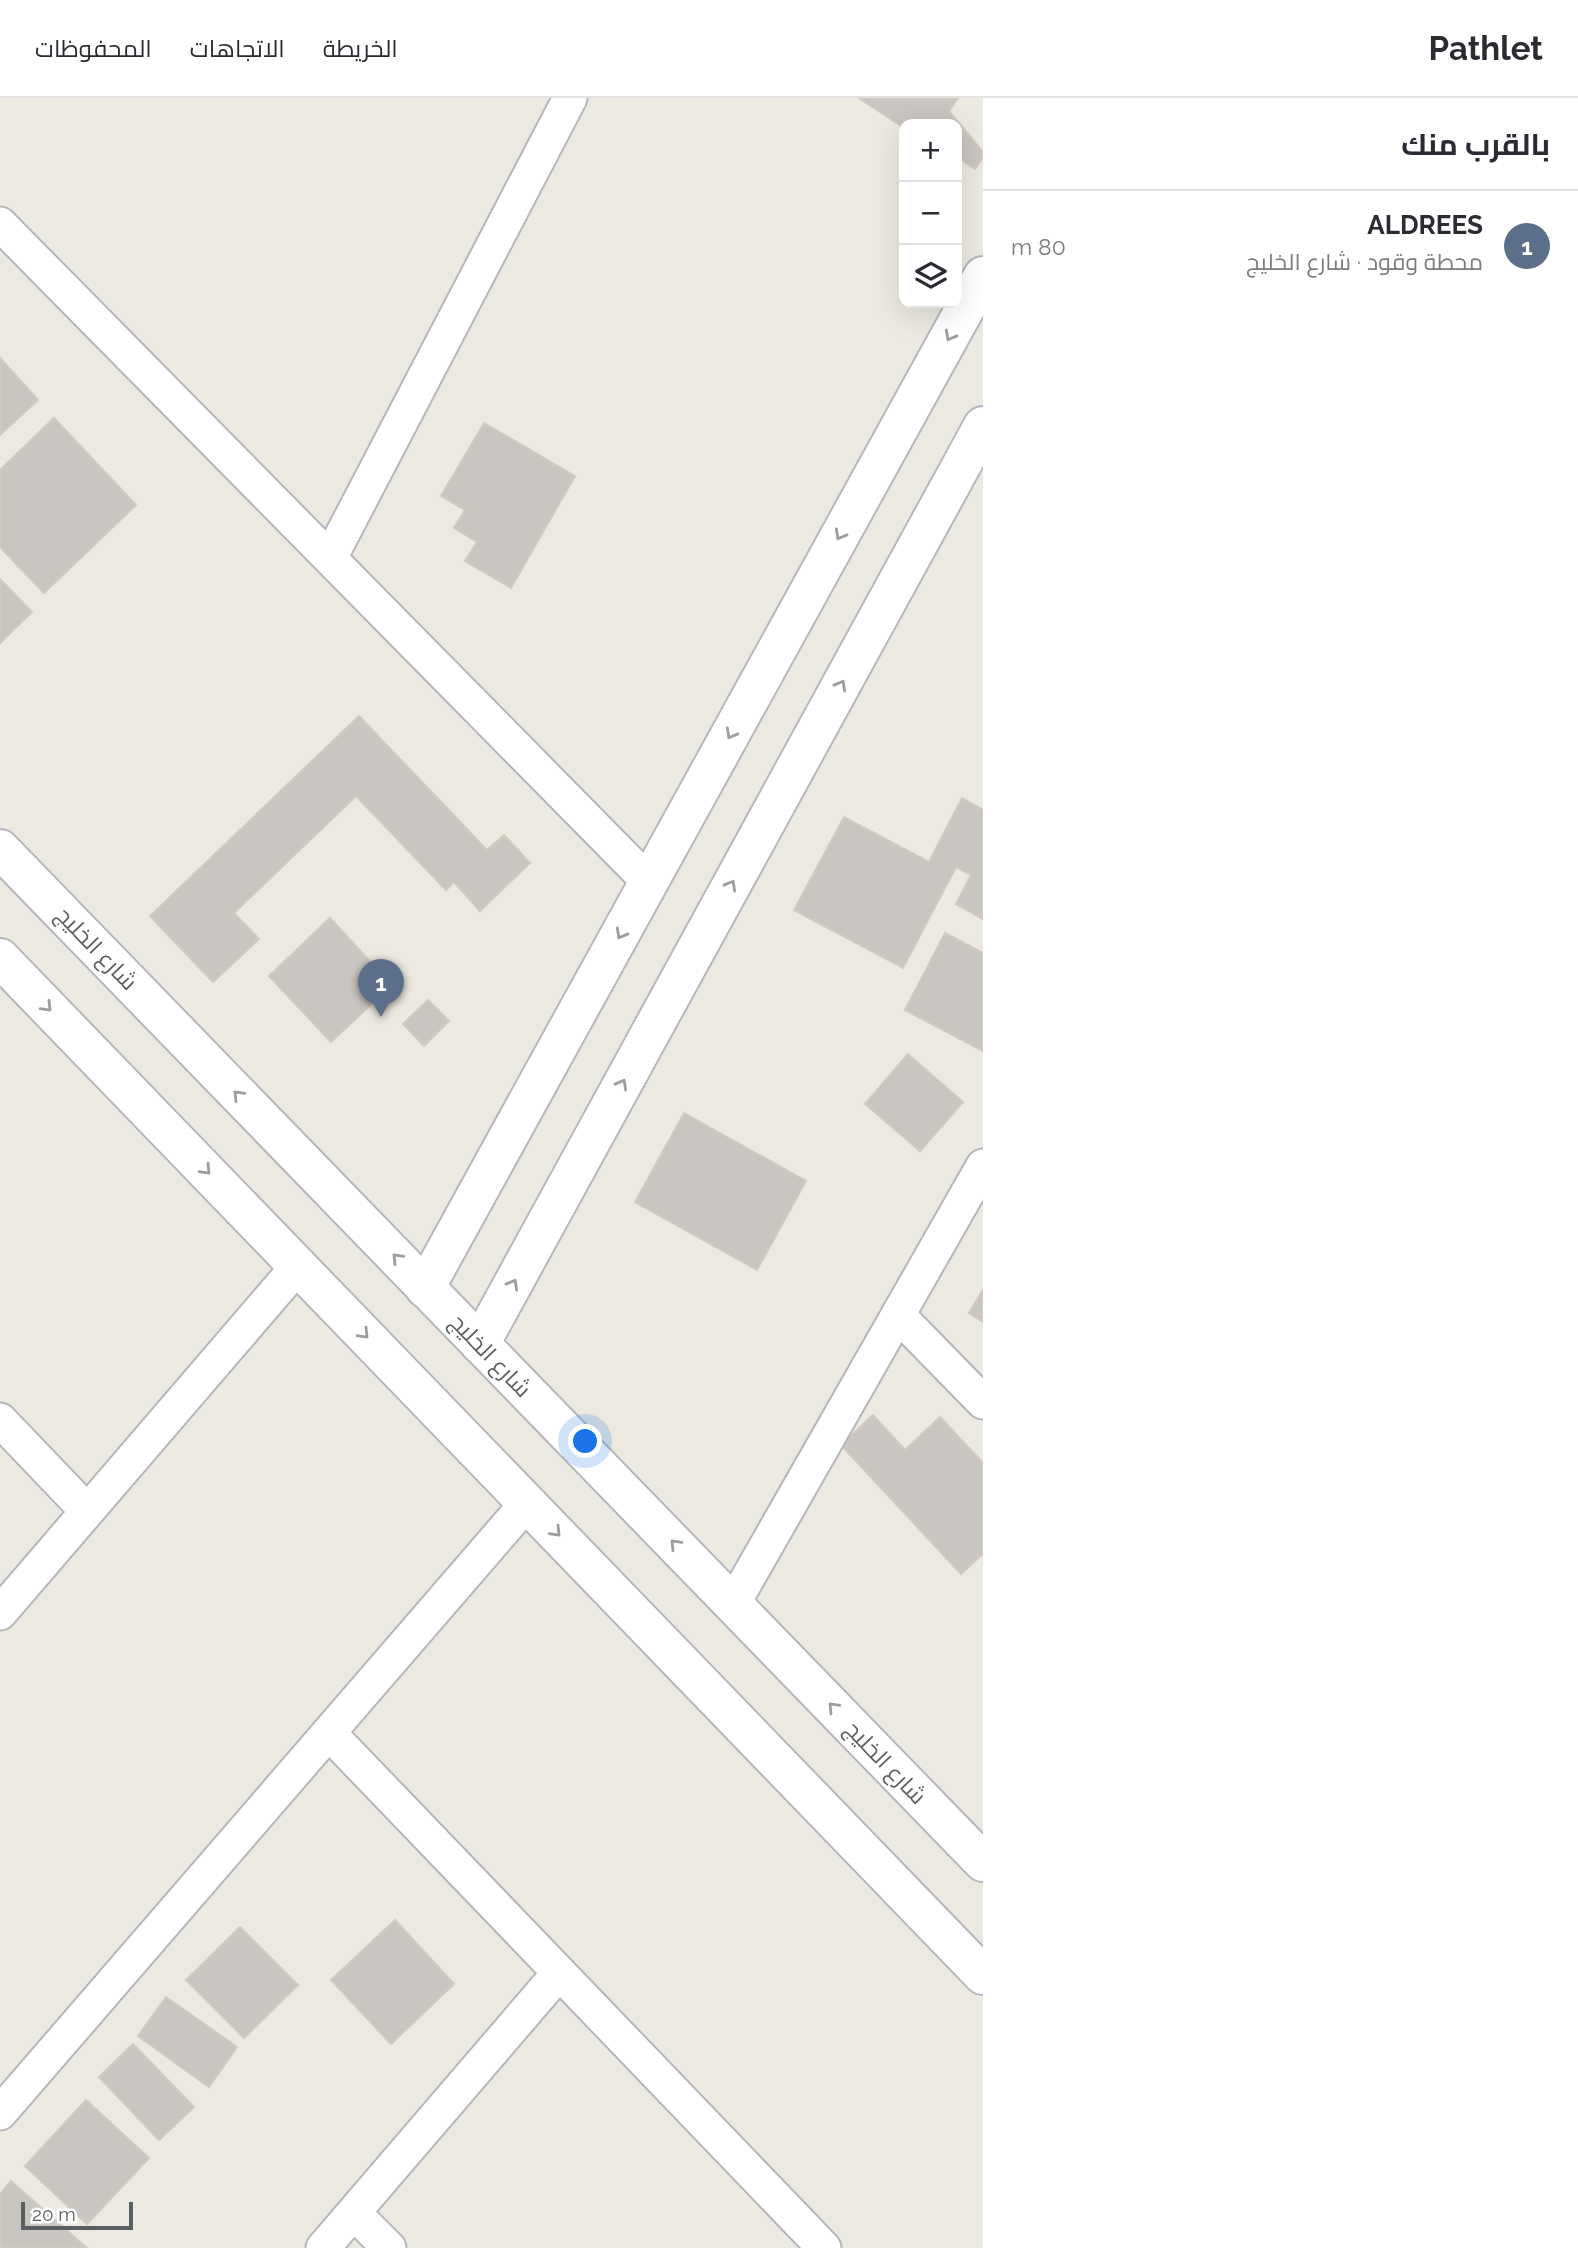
<!DOCTYPE html>
<html lang="ar">
<head>
<meta charset="utf-8">
<style>
  body { margin:0; font-family:Raleway,Cairo,sans-serif; background:#f7f7f7; color:#2b2b33; direction:rtl }
  .controls { position:absolute; right:21px; top:21px; display:grid; overflow:hidden; border-radius:14px; box-shadow:0 7px 28px #0002 }
  .controls button { width:63px; height:63px; display:grid; place-items:center; padding:0; border:0; border-bottom:2px solid #e1e1e2; background:#fff; color:#2b2b33; font:35px sans-serif }
  .scale { position:absolute; left:21px; bottom:18px; width:112px; box-sizing:border-box; padding-left:7px; border:4px solid #595e62; border-top:0; font-size:19px; line-height:24px; white-space:nowrap; color:#595e62; -webkit-text-stroke:5px #fff; paint-order:stroke }
  .you { position:absolute; left:586px; top:1344px; width:24px; height:24px; margin:-18px; border:5px solid #fff; border-radius:50%; background:#1a73e8; box-shadow:0 0 0 10px #1a73e833 }
  .badge { display:grid; place-items:center; width:46px; height:46px; border-radius:50%; background:#ea2829; color:#fff; font-size:23px; font-weight:700 }
  .pin { position:absolute; translate:-50% -58px; filter:drop-shadow(0 2px 4px #0008) }
  .pin::after { content:''; position:absolute; top:37px; width:24px; height:21px; background:inherit; clip-path:polygon(0 0,100% 0,50% 100%) }
  .list { margin:0; padding:0; list-style:none }
  h2 { display:flex; justify-content:space-between; align-items:center; height:91px; margin:0; padding:0 28px; font-size:30px }
  h2 small { font-size:23px; font-weight:400; color:#7c7c81 }
  .list li { display:grid; grid-template-columns:46px 1fr auto; gap:21px; align-items:center; box-sizing:border-box; height:112px; padding:0 28px; border-top:2px solid #e1e1e2 }
  .list b { display:block; font-size:26px; white-space:nowrap }
  .list p { margin:0; font-size:23px; white-space:nowrap; color:#7c7c81 }
  .list em { font-size:23px; font-style:normal; color:#7c7c81 }
  .icon { flex:none; width:38px; height:38px; fill:none; stroke:currentColor; stroke-width:2; stroke-linecap:round; stroke-linejoin:round }
  .map { position:relative; flex:none; width:983px; height:2150px; overflow:hidden; direction:ltr }
  header { display:flex; align-items:center; gap:42px; box-sizing:border-box; height:98px; padding:0 35px; background:#fff; border-bottom:2px solid #e1e1e2 }
  header strong { font-size:33px }
  nav { display:flex; gap:38px; margin-inline-start:auto; font-size:24px }
  main { display:flex }
  aside { flex:1; background:#fff }
  .map>svg:first-child { display:block }
</style>
</head>
<body>
<header>
<strong>Pathlet</strong>
<nav><a>الخريطة</a><a>الاتجاهات</a><a>المحفوظات</a></nav>
</header>
<main>
<aside>
<h2>بالقرب منك<small></small></h2>
<ul class="list">
<li><span class="badge" style="background:#5c6f8a">1</span><div><b>ALDREES</b><p>محطة وقود · شارع الخليج</p></div><em>80 m</em></li>
</ul>
</aside>
<div class="map">
<svg width="983" height="2150" viewBox="0 0 983 2150">
  <rect width="100%" height="100%" fill="#ece9e0"/>
  <g fill="#c9c5c0" stroke="#d1cabf" stroke-width="2">
    <polygon points="859,0 958,0 949,13 983,54 983,59 975,71 957,59 957,26 904,26 904,30"/>
    <polygon points="0,260 38,302 0,337"/>
    <polygon points="54,320 136,407 44,495 0,449 0,372"/>
    <polygon points="484,325 575,378 511,490 465,463 477,444 454,430 465,412 441,398"/>
    <polygon points="0,481 32,514 0,545"/>
    <polygon points="359,618 487,752 504,737 530,765 480,813 454,784 446,792 356,698 234,815 259,841 213,884 150,818"/>
    <polygon points="962,700 983,712 983,821 956,806 971,777 956,769 903,870 794,812 844,719 929,764"/>
    <polygon points="330,820 392,887 331,944 269,878"/>
    <polygon points="945,835 983,855 983,953 905,912"/>
    <polygon points="428,902 449,923 424,948 403,926"/>
    <polygon points="908,956 963,1004 920,1053 865,1006"/>
    <polygon points="684,1015 806,1083 757,1172 635,1104"/>
    <polygon points="983,1192 983,1224 969,1215"/>
    <polygon points="873,1317 905,1352 940,1319 983,1365 983,1456 961,1476 841,1347"/>
    <polygon points="395,1822 454,1886 391,1946 331,1882"/>
    <polygon points="240,1829 298,1887 244,1940 186,1882"/>
    <polygon points="166,1899 237,1949 209,1989 138,1938"/>
    <polygon points="133,1946 194,2009 159,2042 99,1979"/>
    <polygon points="86,2002 149,2060 87,2126 25,2068"/>
    <polygon points="11,2083 87,2150 0,2150 0,2096"/>
  </g>
  <g fill="none" stroke-linecap="round" stroke-linejoin="round">
    <g stroke="#b3b7bb" stroke-width="37">
      <g id="street">
        <polyline points="0,126 649,784"/>
        <polyline points="330,460 570,0"/>
        <polyline points="898,1217 983,1304"/>
        <polyline points="0,1322 87,1413"/>
        <polyline points="733,1506 983,1068"/>
        <polyline points="0,1515 298,1168"/>
        <polyline points="329,1635 824,2150"/>
        <polyline points="0,2015 527,1405"/>
        <polyline points="354,2115 389,2150"/>
        <polyline points="323,2150 559,1875"/>
      </g>
    </g>
    <g stroke="#b4b8be" stroke-width="42">
      <g id="secondary">
        <polyline points="0,751 983,1764"/>
        <polyline points="0,860 983,1877"/>
        <polyline points="425,1190 983,178"/>
        <polyline points="480,1246 983,328"/>
      </g>
    </g>
    <use href="#street" stroke="#fff" stroke-width="33"/>
    <use href="#secondary" stroke="#fff" stroke-width="38"/>
  </g>
  <defs><path id="oneway-chevron" d="M-2-3.5L2.5 0L-2 3.5" fill="none" stroke-width="1.6" stroke-linecap="round" stroke-linejoin="round" transform="scale(1.75)"/></defs>
  <g stroke="#9b9ea1">
    <use href="#oneway-chevron" transform="translate(950 238) rotate(119)"/>
    <use href="#oneway-chevron" transform="translate(840 437) rotate(119)"/>
    <use href="#oneway-chevron" transform="translate(841 587) rotate(-61)"/>
    <use href="#oneway-chevron" transform="translate(731 636) rotate(119)"/>
    <use href="#oneway-chevron" transform="translate(731 787) rotate(-61)"/>
    <use href="#oneway-chevron" transform="translate(621 836) rotate(119)"/>
    <use href="#oneway-chevron" transform="translate(47 909) rotate(46)"/>
    <use href="#oneway-chevron" transform="translate(622 986) rotate(-61)"/>
    <use href="#oneway-chevron" transform="translate(238 997) rotate(-134)"/>
    <use href="#oneway-chevron" transform="translate(206 1072) rotate(46)"/>
    <use href="#oneway-chevron" transform="translate(397 1160) rotate(-134)"/>
    <use href="#oneway-chevron" transform="translate(513 1186) rotate(-61)"/>
    <use href="#oneway-chevron" transform="translate(364 1236) rotate(46)"/>
    <use href="#oneway-chevron" transform="translate(556 1434) rotate(46)"/>
    <use href="#oneway-chevron" transform="translate(675 1446) rotate(-134)"/>
    <use href="#oneway-chevron" transform="translate(833 1609) rotate(-134)"/>
  </g>
  <g text-anchor="middle" dominant-baseline="central" stroke-width="5" stroke-linejoin="round" paint-order="stroke">
    <g font-size="23" fill="#595e62" stroke="#fff">
      <text transform="translate(97 850) rotate(46)">شارع الخليج</text>
      <text transform="translate(491 1257) rotate(46)">شارع الخليج</text>
      <text transform="translate(886 1664) rotate(46)">شارع الخليج</text>
    </g>
  </g>
</svg>
<div class="controls">
<button>+</button>
<button>−</button>
<button><svg class="icon" aria-label="layers" viewBox="0 0 24 24"><path d="M12 4l9 5-9 5-9-5zM3 14l9 5 9-5"/></svg></button>
</div>
<div class="scale">20 m</div>
<div class="you"></div>
<div class="pin badge" style="left:381px;top:919px;background:#5c6f8a">1</div>
</div>
</main>
</body>
</html>
